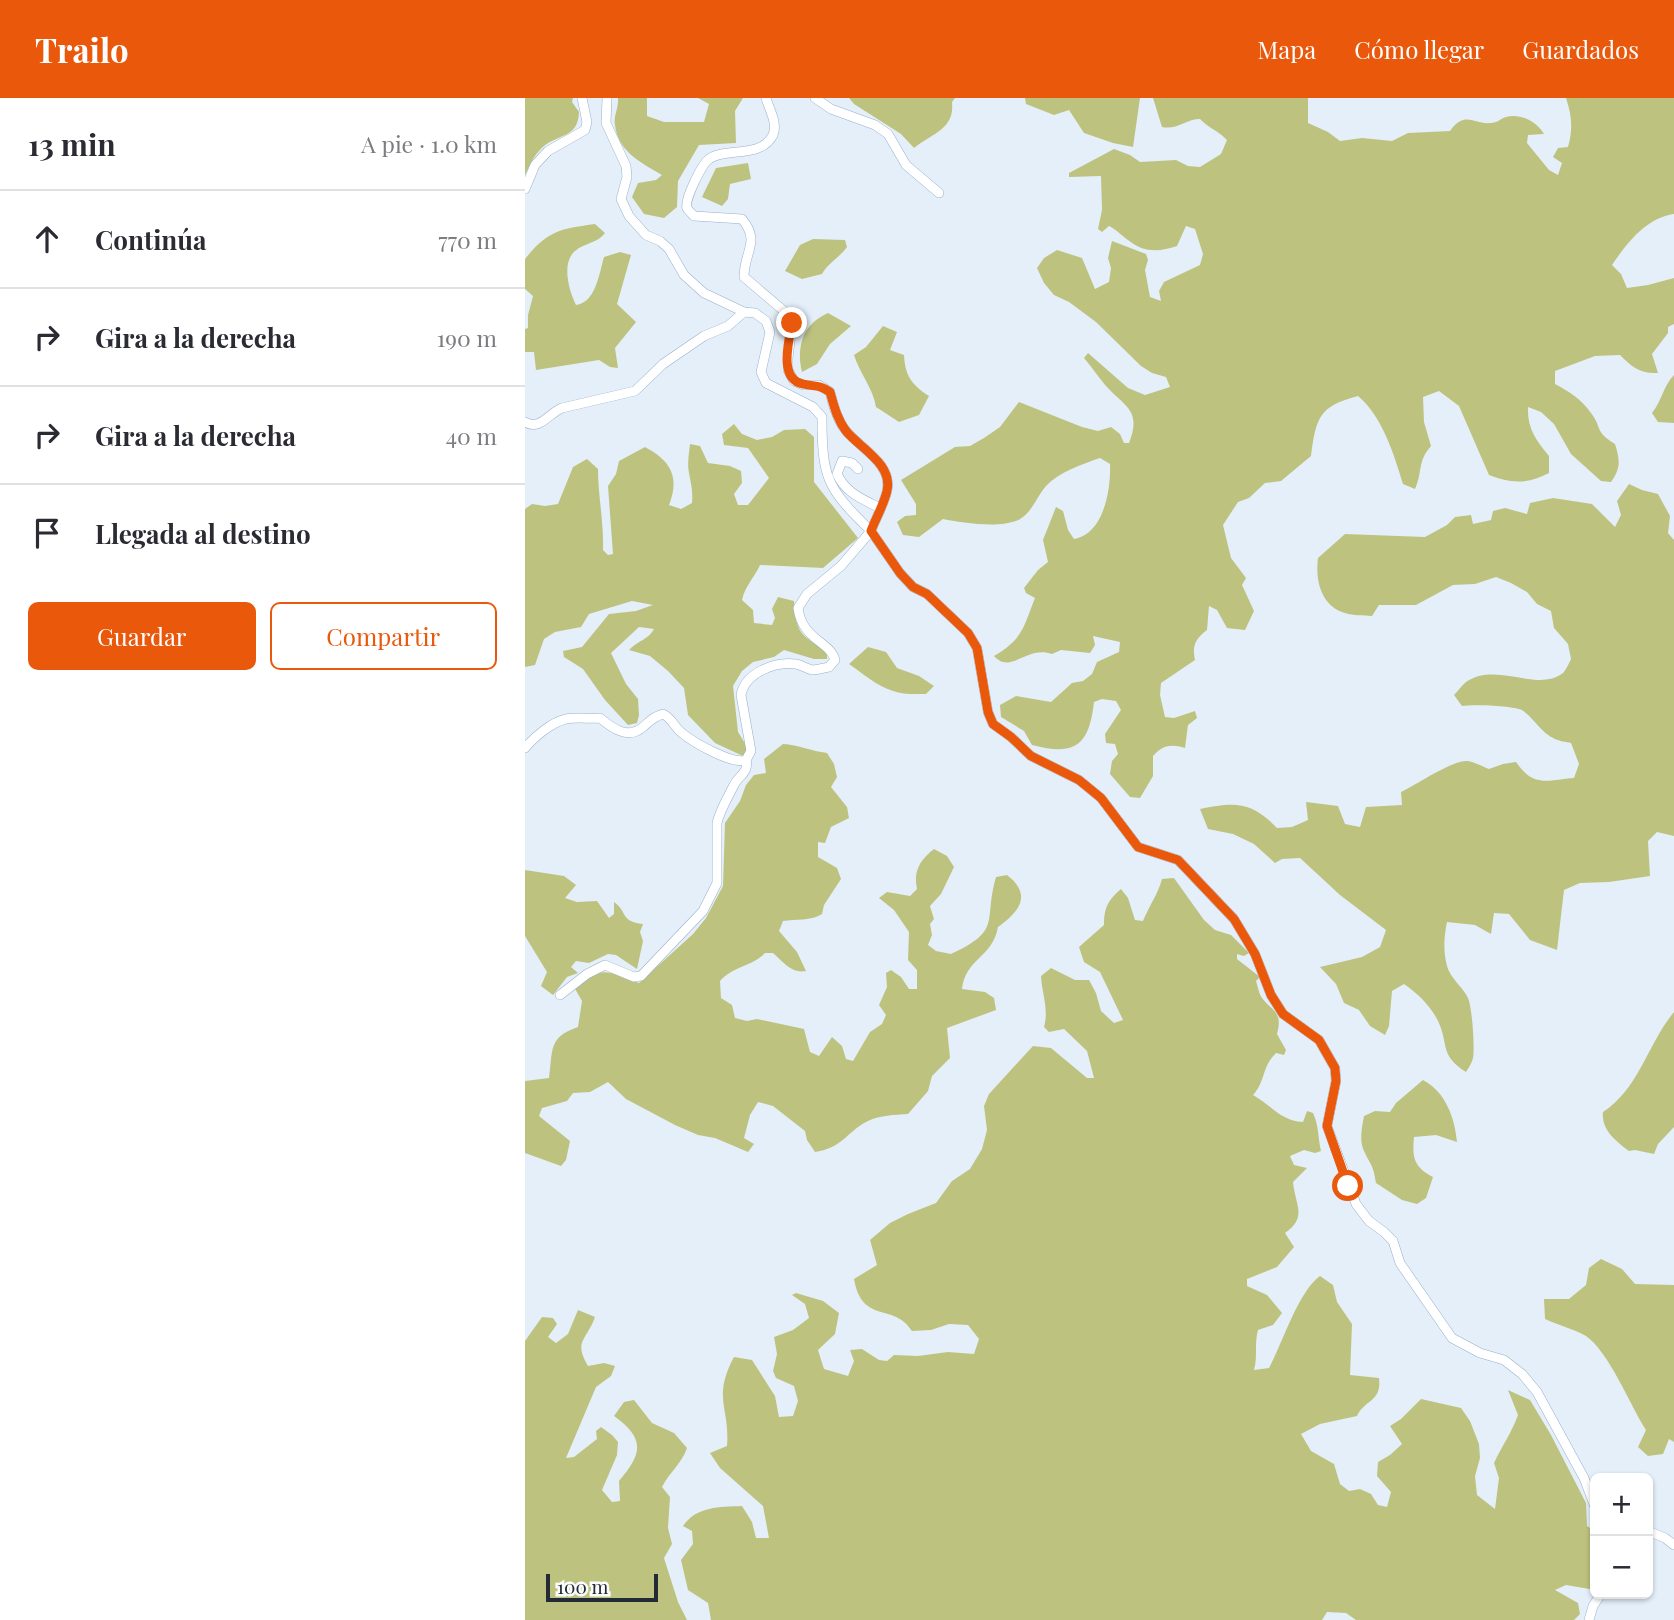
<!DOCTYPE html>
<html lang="es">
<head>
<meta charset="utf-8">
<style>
  body { margin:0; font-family:"Playfair Display",serif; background:#f7f7f7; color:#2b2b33 }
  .controls { position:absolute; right:21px; bottom:21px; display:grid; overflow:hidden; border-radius:10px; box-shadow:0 2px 5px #0004 }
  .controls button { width:63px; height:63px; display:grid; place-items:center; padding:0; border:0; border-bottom:2px solid #e1e1e2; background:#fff; color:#2b2b33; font:35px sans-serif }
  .scale { position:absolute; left:21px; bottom:18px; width:112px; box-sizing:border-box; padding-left:7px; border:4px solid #212a35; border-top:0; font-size:19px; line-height:24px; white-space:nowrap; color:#212a35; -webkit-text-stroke:5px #fbfbfb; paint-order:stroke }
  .stop { position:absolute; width:21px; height:21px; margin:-16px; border:5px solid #ea580c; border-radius:50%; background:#fff }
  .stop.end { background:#ea580c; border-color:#fff; box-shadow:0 2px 7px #0008 }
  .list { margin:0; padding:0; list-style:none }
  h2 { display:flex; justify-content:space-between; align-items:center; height:91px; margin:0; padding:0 28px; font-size:30px }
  h2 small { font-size:23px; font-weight:400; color:#7c7c81 }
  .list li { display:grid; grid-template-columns:46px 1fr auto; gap:21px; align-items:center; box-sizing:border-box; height:98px; padding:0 28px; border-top:2px solid #e1e1e2 }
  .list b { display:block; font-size:26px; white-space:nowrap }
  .list em { font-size:23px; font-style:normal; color:#7c7c81 }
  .actions { display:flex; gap:14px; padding:21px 28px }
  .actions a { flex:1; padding:16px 0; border:2px solid #ea580c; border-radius:10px; text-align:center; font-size:24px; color:#ea580c }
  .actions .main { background:#ea580c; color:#fff }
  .icon { flex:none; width:38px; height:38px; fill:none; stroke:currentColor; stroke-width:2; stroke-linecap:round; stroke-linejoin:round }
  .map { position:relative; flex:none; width:1149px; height:1522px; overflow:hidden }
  header { display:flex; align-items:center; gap:42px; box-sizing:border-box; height:98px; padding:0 35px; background:#ea580c; color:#fff }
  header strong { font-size:33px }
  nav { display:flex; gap:38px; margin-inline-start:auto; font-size:24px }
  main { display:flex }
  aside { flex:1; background:#fff }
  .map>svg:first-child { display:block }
</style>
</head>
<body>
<header>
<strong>Trailo</strong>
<nav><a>Mapa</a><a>Cómo llegar</a><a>Guardados</a></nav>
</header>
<main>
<aside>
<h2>13 min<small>A pie · 1.0 km</small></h2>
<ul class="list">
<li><svg class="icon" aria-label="ahead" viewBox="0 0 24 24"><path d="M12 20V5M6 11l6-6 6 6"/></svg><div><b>Continúa</b></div><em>770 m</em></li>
<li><svg class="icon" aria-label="right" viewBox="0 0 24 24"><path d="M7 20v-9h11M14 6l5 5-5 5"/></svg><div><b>Gira a la derecha</b></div><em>190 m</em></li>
<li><svg class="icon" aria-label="right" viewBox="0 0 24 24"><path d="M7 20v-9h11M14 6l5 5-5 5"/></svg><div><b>Gira a la derecha</b></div><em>40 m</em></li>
<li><svg class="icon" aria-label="arrive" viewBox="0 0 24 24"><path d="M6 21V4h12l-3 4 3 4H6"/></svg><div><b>Llegada al destino</b></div></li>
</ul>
<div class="actions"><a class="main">Guardar</a><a>Compartir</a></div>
</aside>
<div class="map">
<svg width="1149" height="1522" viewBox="0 0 1149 1522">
  <rect width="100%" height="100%" fill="#e4effa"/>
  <g fill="#bdc37e">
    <path d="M0 0H48L47 4 54 14C53 43 30 34 14 53 8 59 4 69 0 77Z"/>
    <path d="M93 0H122V18L139 24H179L184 6 173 0H218L210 13 211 45 174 47 153 83 152 109 139 120 119 116 107 99 113 85 131 82 137 77C117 65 93 54 90 27 88 19 94 9 93 0Z"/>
    <path d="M324 0H430L427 4C430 31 408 35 389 50L376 36 329 6Z"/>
    <polygon points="500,0 615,0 608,49 588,45 559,35 544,12 529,17 501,6"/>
    <path d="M628 0H783V25L803 34 815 43 837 40 867 43 883 35 925 33C942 10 950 30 971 24 974 23 977 20 981 19 996 15 1012 24 1019 36L1003 37 1002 45 1024 72 1033 77 1037 65 1028 59 1033 50 1043 49C1048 31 1047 18 1041 0H1149V116C1121 120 1102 145 1087 167L1096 176 1102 190 1123 187 1149 180V226L1143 229V235L1127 256 1133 275C1115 276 1107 269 1095 257L1070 258 1030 273V286C1045 294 1056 301 1066 315 1078 331 1069 333 1090 346 1095 362 1096 370 1086 384L1076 383 1046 356 1029 326 1016 314 1003 309C1002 330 1011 342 1024 358V375C1003 386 986 386 964 377L934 308 914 293 898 299 899 324 906 348C892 364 898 373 890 391L878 386C869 356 857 318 833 298 794 308 791 320 786 358L756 383 740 385 724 400 713 404 698 427 706 460 721 480 717 487 729 513 720 532 702 530 692 512 684 508 682 532C670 541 667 548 670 562L636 585 635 597 640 619 649 620 670 613 672 620 663 627 660 650C646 646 638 647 628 658V678L615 700 605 699 585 676 587 663 593 656 590 646 581 645 580 636 596 612 591 603 577 601 569 604C564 649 549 658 507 647L499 633 476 619 475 607 491 598 526 604 547 585 558 583 567 576 572 564 594 554 595 544 568 538 570 547 565 555 536 552 527 556C501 547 486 577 469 558 498 541 498 530 510 500L501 495 499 490 513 472 523 464 518 442 531 409 538 413 543 432 549 441C579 436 586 391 585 366L575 360C558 366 534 374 521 388 513 397 509 410 498 419 482 432 438 425 418 421L394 439 378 437 372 424 380 418 391 417V406L376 382 430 349 445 348 459 340 475 329 494 304 557 329 573 333 586 329 595 336 599 345H604C617 312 600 309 581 288 573 279 567 269 559 260L563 255 603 290 620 297 645 289 641 279 627 275 616 268 571 224 544 204 529 197 519 185 512 170 519 160 532 152 557 160 570 191 584 184 586 170 583 160 587 143 621 156 623 162 620 172 625 199 636 203 634 193 639 184 675 167 678 156 670 131 661 128 652 148C634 154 619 155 603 142 596 137 592 132 584 128L577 134 573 131 577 112 576 78 544 79V75L589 51 605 57 615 64 651 62 663 68 675 69 696 56 702 42C694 33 683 30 675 21 661 21 653 32 637 29Z"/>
    <polygon points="223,65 226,81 205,86 203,101 197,108 177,99 191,70"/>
    <path d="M70 126 80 135C73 145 59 145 50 153 36 165 44 193 51 207 71 204 74 176 79 159L95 154 106 157 92 206 111 224 90 250 93 270 85 269 74 262 11 272 9 254H0V231L3 230V217L8 198 0 191V161C23 132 36 131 70 126Z"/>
    <path d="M288 141 320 142 322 149C314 160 303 165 297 176L277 181 260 173 275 147Z"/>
    <path d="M303 215 326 228 305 246 292 266 277 274C271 248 278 226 303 215Z"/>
    <path d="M358 228 372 234 365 252 379 257C380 278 387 287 404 298L394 317 374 324 351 309C348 290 335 276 329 257L341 249Z"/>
    <path d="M1149 277V325L1133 324 1127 315C1137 303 1138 288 1149 277Z"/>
    <path d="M209 326 217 336 232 342 247 339 259 332 280 331 289 339V384L333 440 298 470 235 467C229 480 220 488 217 502L228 512 229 525 247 527 250 520 247 511 253 499 269 503C272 538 275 535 302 554V561H289L259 552 249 559 228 564 217 573 208 588 213 634 221 647 222 654 218 658 190 645 163 617 159 590 143 573 125 558 104 552C112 543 123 542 129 531L114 529 86 555 101 586 113 601 114 617 112 625 103 627 80 602 58 571 39 559 38 553 57 549 84 516 111 513 128 507 107 503 64 516 56 529 30 534 19 541 10 567 0 569V411L7 406 20 408 33 406 48 369 62 361 73 371C73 398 79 425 78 452L83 457 88 456 83 388 91 376 94 363 120 349C146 363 155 379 144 407L156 411 167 405C168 393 166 386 164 375 162 366 164 356 165 346L175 348 183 365 205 368 216 373 217 385 209 396 213 407H223L244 380 223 350 199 347 197 336Z"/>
    <path d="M1104 386 1117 392 1133 396 1145 418 1143 435 1149 442V738L1132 734 1123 743 1125 778 1084 784 1055 785 1039 792 1032 852 1005 842 984 816 969 815 966 836 950 827 922 824C919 838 918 853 922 868 925 880 938 889 943 900 947 909 950 949 948 960 947 965 944 969 941 974 914 957 924 946 913 923 905 907 893 896 879 886L867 893 864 928 860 937 845 928 834 912 819 905 811 886 795 869 837 859 855 849 861 832 815 797 775 760 757 761 750 765 729 746 708 736 683 731 675 711C710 704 726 703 752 730L767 729 783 722 781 704 813 708 820 726 835 729 841 709 877 707 876 694C891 687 929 661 943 663 950 664 958 669 964 671L978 666 991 664C1009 690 1022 682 1049 680L1054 666 1046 645C1041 644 1034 643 1030 641 1016 635 1009 620 997 612 989 608 948 606 937 608L929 597C933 593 937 587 941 584 972 563 1012 595 1038 575 1041 572 1044 565 1046 561L1043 546 1029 530 1026 513 1012 506 1002 494 986 485 971 479 950 486 928 487 891 507H854L847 518C839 517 828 518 820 515 796 508 790 482 793 460L820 436 900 439 922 427 930 419 946 417 948 426 966 422 968 413 980 410 1002 416 1005 405 1028 400 1067 406 1090 429 1096 417 1092 403Z"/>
    <path d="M343 549 361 554 372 570 394 578 409 588 401 596C391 596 378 597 368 593 352 588 337 575 324 566Z"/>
    <path d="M258 646C274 647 286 653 302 655L309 666 312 679 306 689 322 709 324 720 306 729 300 745 293 744V759L312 770 316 781 299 807 297 816C287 823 270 821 258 823L254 833 272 854 281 873C267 876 258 864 248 855H240C227 869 208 868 195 883L196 900 207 907 210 920 222 923 232 921 279 931 285 954 294 958 307 939 317 948 321 961 328 963 345 934 357 926 361 917 354 907 362 889 361 875 366 872 376 879 384 891H392V872L383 862 384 834 369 812 354 800 362 794 385 798 392 791C388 773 395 762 409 751L422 758 429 769 416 796 405 808 409 821 405 826 407 837 403 847 411 853 426 856C478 832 458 824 471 779L482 777C508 797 494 814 473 829 468 859 440 861 437 891L460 894 469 900 471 912 422 930 425 960 407 978 403 993 383 1016C370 1017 355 1017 343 1023 321 1034 318 1050 290 1054L282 1042 280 1033 248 1008 233 1004 225 1017 219 1040 229 1046 223 1054 190 1040 173 1037 150 1027 101 1001 83 984 65 994 48 995 42 1003 17 1010 14 1018 45 1043 41 1062 36 1068 0 1055V983L24 980C28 952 23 939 53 929L57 903 49 889C80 867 80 873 114 885L168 836 181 820 198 788 200 725 215 703 221 687 229 677 241 675 239 661Z"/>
    <path d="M0 772 39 778 51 787 40 800 52 804 72 803 84 820 89 816V804C104 815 94 823 118 826L115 834 118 843 112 871 91 857 83 856 64 865 51 863 46 869 53 875 42 879 28 897 16 888 22 874 0 838Z"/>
    <path d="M649 780 679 822 690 832 706 837 724 855 719 858 712 856V861L735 879 731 883C733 889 734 896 737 900 748 914 758 914 752 936L761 952 759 957 751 955C736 970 741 983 728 997 746 1007 756 1023 778 1024L782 1013 788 1015C794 1028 793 1040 796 1053L790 1055 779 1052 765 1058 769 1067 782 1070 768 1084C770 1107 783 1119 760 1135L769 1149 752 1169 722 1181V1188L742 1197 757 1215 748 1227 733 1232C729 1246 733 1258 729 1272L744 1270C758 1244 773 1194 795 1178L808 1187 812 1204 827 1226 825 1277 854 1280C857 1304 840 1301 832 1318L795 1326 776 1336 786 1353 809 1366 815 1386 824 1393 835 1391 846 1396 853 1407 862 1409 866 1394 852 1378 853 1364 865 1357 877 1346 865 1328 876 1321 896 1301 936 1310 945 1323 954 1346 955 1360 950 1378 952 1397 970 1411 974 1380 969 1365C977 1348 987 1334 993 1317L983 1292 1005 1302 1026 1337 1061 1405 1062 1428 1070 1433V1492L1041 1487 1030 1492 1053 1505 1055 1516 1049 1522H831L821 1515 802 1514 797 1522H186L183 1505 163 1492 156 1462 168 1446 167 1433 158 1428C172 1408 194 1409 217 1408L227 1424 231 1440H244L238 1408 195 1370 185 1355 202 1348C205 1309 187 1300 209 1259L227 1262 250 1298 254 1319 268 1318 273 1303 269 1288 251 1280 248 1273 252 1256 249 1239 268 1232 284 1220 280 1206 267 1197 271 1195 298 1203 314 1215 310 1236 293 1252 299 1271 323 1278 329 1263 325 1252 337 1251 354 1262 362 1263 369 1257 393 1258 423 1254 449 1256 454 1241 443 1227 424 1226 406 1232 387 1233C369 1204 337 1227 329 1181L352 1167 345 1142 365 1125 383 1116 411 1105 427 1083 445 1071 457 1051 462 1032 459 1008 464 996 508 948 526 950 562 980H569L562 953 539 931 524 934 519 929C524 911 517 896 516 878L526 870 550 882H564L571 895 576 913 589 925 598 922 575 874 559 864 554 849 579 827C579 810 583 802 596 791L603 800 610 822 618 823C624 808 633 796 637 781Z"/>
    <path d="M1149 914V1029L1133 1046 1129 1056 1110 1052 1104 1053C1091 1043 1076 1032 1078 1014 1114 991 1123 945 1149 914Z"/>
    <path d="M898 982C921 994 930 1021 932 1044L911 1037 889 1039C887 1060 889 1069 908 1079L901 1100 892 1106 877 1102 851 1085C848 1066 846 1068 839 1053 834 1043 837 1029 839 1018L850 1013 865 1014 871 1005Z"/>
    <path d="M1076 1161 1097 1171 1110 1186 1149 1187V1344L1144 1341 1138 1356 1123 1358 1113 1349 1121 1332C1105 1307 1084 1254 1061 1238 1049 1231 1033 1227 1020 1221L1019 1201H1044L1061 1187 1064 1170Z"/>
    <path d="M53 1212 70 1219C62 1242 48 1243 63 1268L79 1265 90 1268 86 1278 71 1289 41 1360 49 1359 72 1341 71 1333 76 1329 87 1337 93 1344 92 1357 77 1392 87 1404 95 1403 94 1383C117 1356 121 1341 89 1318L99 1304 109 1302 127 1325 149 1335 162 1350C157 1365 144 1375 137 1389L145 1399 143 1430 147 1446 139 1460 153 1504 162 1522H0V1243L17 1219 28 1220 32 1226 23 1239 31 1245 43 1236Z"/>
  </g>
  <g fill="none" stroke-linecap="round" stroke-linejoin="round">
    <g stroke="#97b0cb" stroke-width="10">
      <g id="street">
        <path d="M241 0C244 11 253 25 248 37 236 61 200 49 184 61 177 66 159 102 162 110 163 112 167 116 169 118L217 121C236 144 219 153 219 179L259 213 267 225 263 260V272L269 283 278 287H294L305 294C308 306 311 318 318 329 332 349 368 364 362 393 359 406 351 420 346 433L375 475 388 489 402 496 443 535 452 550 463 614 468 626 486 639 506 658 554 682 576 700 613 749 653 762 709 821 730 856 746 897 758 916 794 942 810 970 811 983 802 1028 831 1106 844 1123 859 1134 868 1143 875 1165 927 1240 955 1255 979 1262 997 1276 1012 1294 1059 1380 1070 1409"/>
        <polyline points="290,0 306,11 350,27 363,36 381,67 414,95"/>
        <polyline points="0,91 10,67 23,53 60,32 62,24 57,0"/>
        <path d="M0 324C15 333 24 315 37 310L110 293 138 266 179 238 203 228 219 214"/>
        <path d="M333 371 327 365 317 363 312 376C321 395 337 401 355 410"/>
        <path d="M0 650C9 639 27 624 41 621 52 619 64 621 75 620 87 630 103 642 118 629 125 623 128 619 138 616 147 620 149 629 157 635 169 645 208 667 221 662L226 653 216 597C220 575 250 563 271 566 277 567 282 571 287 572 292 572 299 570 304 569L310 562C305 543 277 542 273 510L282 496 316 468 346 433C302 390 297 381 297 319L288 309 241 285 236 274 245 234 241 223 230 215 219 214 179 195 159 177 144 151 135 143 121 137 104 118 96 101 102 79 101 68 81 25 82 0"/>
        <path d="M35 897 62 876 80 867 109 879 116 878 178 813 192 785V725C195 712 203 699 209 687 214 677 224 675 221 662"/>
        <polyline points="1123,1433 1140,1440 1149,1447"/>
        <polyline points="1064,1522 1068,1508 1076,1496"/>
      </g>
    </g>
    <use href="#street" stroke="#fff" stroke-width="9"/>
  </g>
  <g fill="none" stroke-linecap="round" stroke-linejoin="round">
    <path stroke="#ea580c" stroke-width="9" d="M267 225C264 243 253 281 278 286 290 289 293 286 305 294 309 308 312 321 321 333 336 351 368 366 362 393 359 406 351 420 346 433L375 475 388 489 402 496 443 535 452 550 463 614 468 626 486 639 506 658 554 682 576 700 613 749 653 762 709 821 730 856 746 897 758 916 794 942 810 970 811 983 802 1028 823 1088"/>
  </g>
</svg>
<div class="controls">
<button>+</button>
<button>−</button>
</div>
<div class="scale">100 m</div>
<div class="stop" style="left:823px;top:1088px"></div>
<div class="stop end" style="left:267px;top:225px"></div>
</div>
</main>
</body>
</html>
